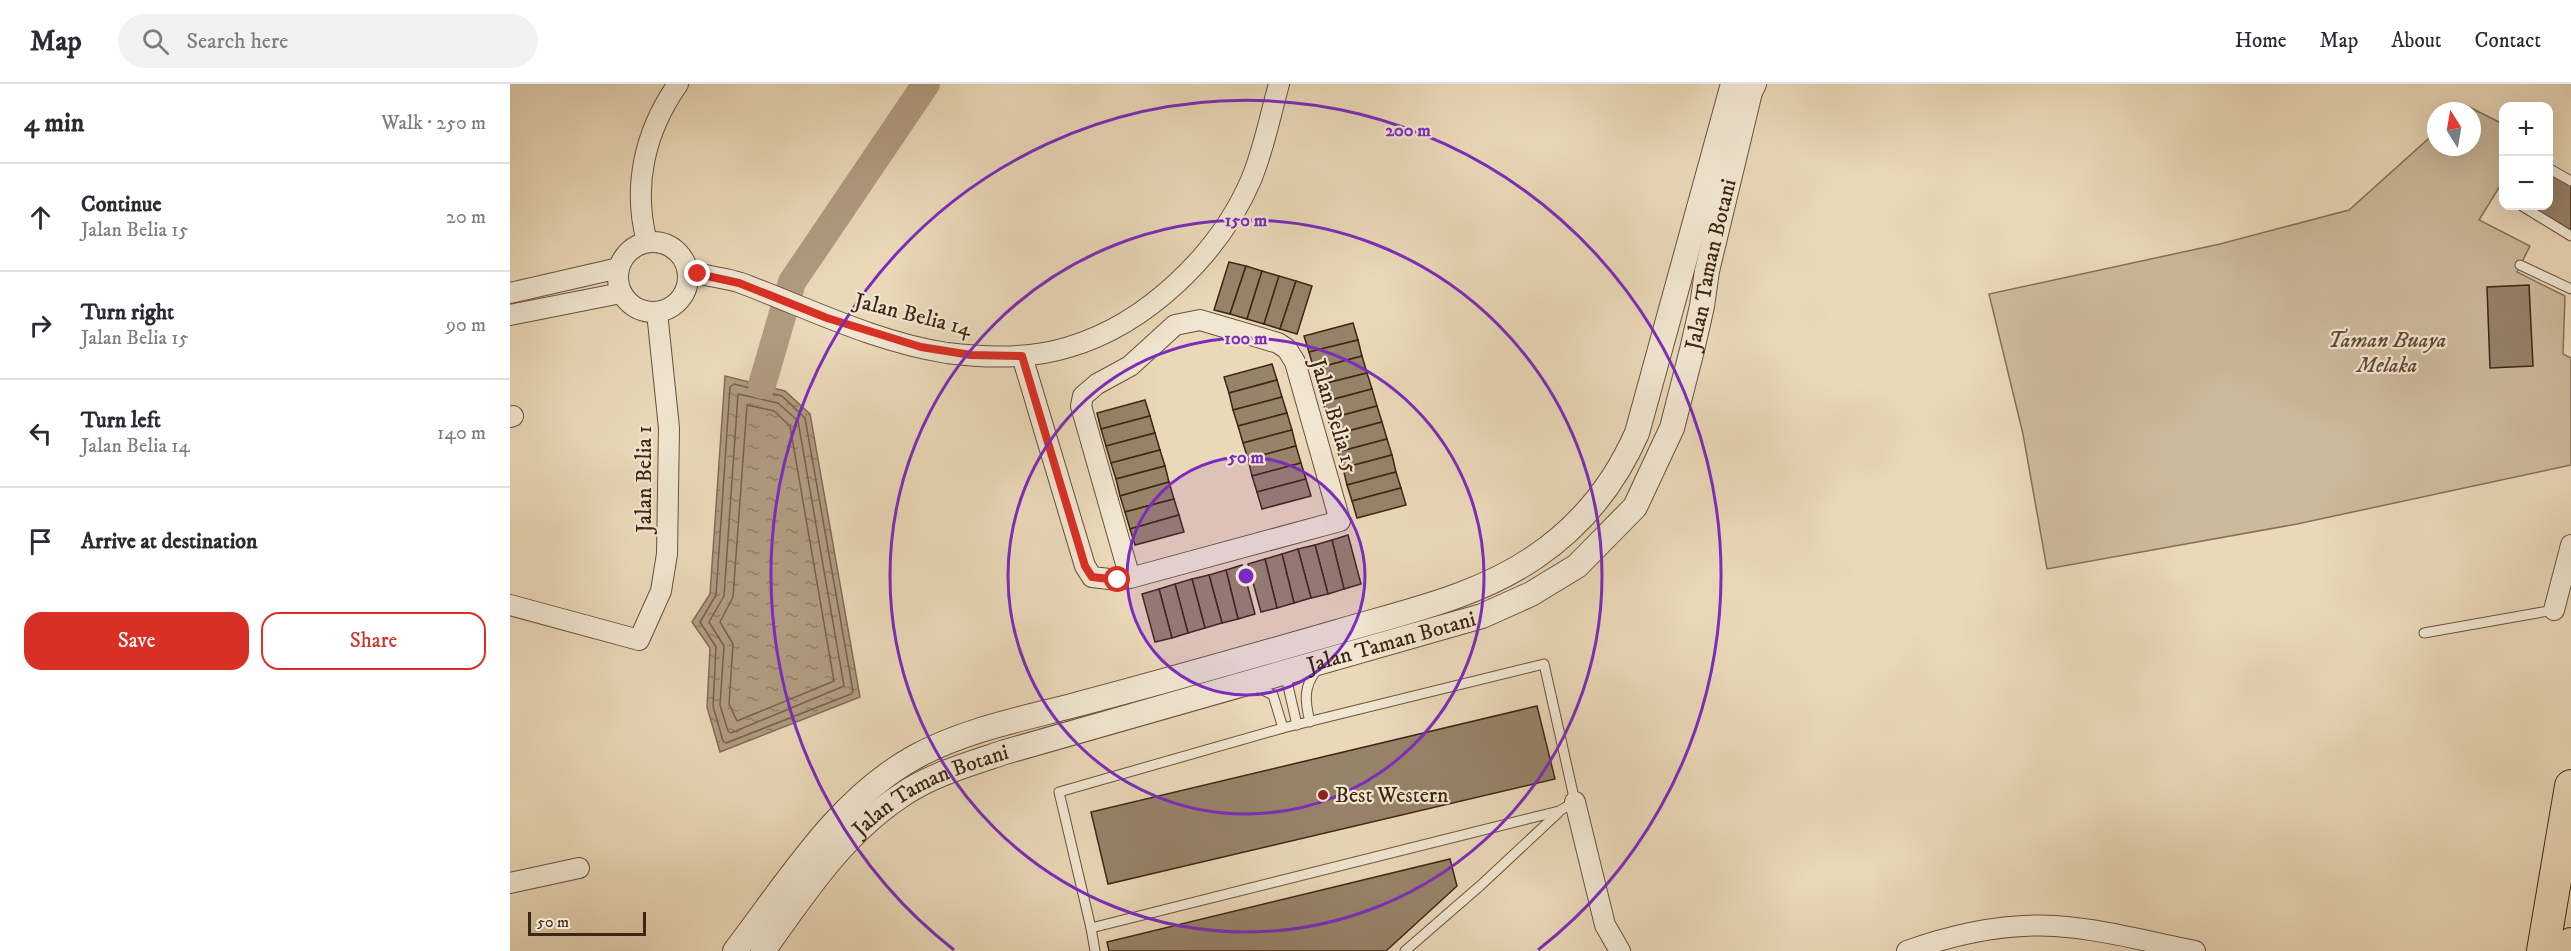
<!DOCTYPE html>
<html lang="en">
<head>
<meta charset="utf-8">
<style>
  body { margin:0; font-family:"IM FELL DW Pica",serif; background:#f2f2f3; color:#2b2b33 }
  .controls { position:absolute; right:18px; top:18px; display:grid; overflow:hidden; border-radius:12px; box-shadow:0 6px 24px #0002 }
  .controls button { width:54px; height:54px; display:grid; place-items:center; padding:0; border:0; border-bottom:2px solid #e1e1e2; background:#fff; color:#2b2b33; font:30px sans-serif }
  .compass { position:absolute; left:1917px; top:18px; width:54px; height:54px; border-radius:50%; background:#fff; box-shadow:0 6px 24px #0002; rotate:349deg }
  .scale { position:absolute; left:18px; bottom:15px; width:118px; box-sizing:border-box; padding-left:6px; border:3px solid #3e2614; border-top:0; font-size:16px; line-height:21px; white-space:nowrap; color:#3e2614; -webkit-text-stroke:4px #f1e6d1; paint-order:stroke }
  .stop { position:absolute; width:18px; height:18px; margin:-14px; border:4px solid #d93025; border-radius:50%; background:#fff }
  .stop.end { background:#d93025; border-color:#fff; box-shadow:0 2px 6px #0008 }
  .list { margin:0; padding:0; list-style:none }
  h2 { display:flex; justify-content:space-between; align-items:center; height:78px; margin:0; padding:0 24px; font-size:26px }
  h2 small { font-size:20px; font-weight:400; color:#7c7c81 }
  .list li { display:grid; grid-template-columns:39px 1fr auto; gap:18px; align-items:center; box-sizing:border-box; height:108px; padding:0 24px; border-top:2px solid #e1e1e2 }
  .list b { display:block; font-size:22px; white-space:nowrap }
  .list p { margin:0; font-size:20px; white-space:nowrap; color:#7c7c81 }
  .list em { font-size:20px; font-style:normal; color:#7c7c81 }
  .actions { display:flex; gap:12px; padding:18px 24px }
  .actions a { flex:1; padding:14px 0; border:2px solid #d93025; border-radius:18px; text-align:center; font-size:21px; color:#d93025 }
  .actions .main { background:#d93025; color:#fff }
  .icon { flex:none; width:33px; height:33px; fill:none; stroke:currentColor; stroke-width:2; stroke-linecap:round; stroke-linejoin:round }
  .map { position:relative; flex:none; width:2061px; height:867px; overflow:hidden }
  header { display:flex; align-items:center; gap:36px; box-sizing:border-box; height:84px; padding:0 30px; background:#fff; border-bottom:2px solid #e1e1e2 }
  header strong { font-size:28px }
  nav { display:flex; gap:33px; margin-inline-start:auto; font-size:21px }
  .search { width:420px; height:54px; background:#f2f2f3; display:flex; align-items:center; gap:15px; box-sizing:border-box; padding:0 21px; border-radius:33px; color:#7c7c81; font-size:22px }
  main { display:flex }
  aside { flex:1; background:#fff }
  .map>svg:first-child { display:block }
</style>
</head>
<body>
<header>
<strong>Map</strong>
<div class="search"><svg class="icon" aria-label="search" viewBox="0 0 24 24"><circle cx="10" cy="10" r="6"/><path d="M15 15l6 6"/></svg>Search here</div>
<nav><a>Home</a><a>Map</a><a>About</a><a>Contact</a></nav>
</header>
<main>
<aside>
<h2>4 min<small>Walk · 250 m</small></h2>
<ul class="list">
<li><svg class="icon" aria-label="ahead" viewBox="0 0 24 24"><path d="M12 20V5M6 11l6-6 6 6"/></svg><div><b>Continue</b><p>Jalan Belia 15</p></div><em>20 m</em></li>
<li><svg class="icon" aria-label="right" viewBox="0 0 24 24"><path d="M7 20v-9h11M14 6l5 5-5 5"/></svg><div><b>Turn right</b><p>Jalan Belia 15</p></div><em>90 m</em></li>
<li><svg class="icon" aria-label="left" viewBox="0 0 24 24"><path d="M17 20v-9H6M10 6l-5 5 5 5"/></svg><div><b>Turn left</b><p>Jalan Belia 14</p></div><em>140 m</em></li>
<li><svg class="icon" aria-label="arrive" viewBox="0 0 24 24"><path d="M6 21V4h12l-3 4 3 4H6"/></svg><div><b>Arrive at destination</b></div></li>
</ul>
<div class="actions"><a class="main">Save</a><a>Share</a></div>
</aside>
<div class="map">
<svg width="2061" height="867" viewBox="0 0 2061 867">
  <defs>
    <pattern id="water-ripples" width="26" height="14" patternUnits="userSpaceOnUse" patternTransform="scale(1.5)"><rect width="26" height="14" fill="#b09b80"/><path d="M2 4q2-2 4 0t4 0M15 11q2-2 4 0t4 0" fill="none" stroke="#917e68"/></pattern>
  </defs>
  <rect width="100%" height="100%" fill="#ead8b8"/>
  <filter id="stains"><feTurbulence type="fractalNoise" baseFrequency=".00333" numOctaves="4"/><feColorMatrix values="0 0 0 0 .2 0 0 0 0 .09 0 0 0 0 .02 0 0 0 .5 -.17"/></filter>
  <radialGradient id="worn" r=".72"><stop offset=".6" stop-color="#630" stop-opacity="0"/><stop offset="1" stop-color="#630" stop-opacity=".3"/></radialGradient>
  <polygon fill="#cdba9c" stroke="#867058" stroke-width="1.5" points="1955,21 1993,40 1993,97 1969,136 2020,162 2007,188 2055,212 2053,270 2061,274 2061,381 1787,440 1537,485 1513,350 1479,210 1710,160 1839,126 1926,48 1926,63 1962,63 1962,27 1949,27"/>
  <polygon fill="url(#water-ripples)" stroke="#826c55" stroke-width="1.5" points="215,292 275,307 300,330 350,613 210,668 197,623 200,564 182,538 200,510"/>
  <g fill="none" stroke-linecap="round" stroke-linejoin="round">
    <g stroke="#77604a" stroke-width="1.5">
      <polygon points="224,300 272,312 295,334 343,607 341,610 216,659 213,657 203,622 206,563 190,538 206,511 220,303"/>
      <polygon points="228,310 268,319 288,337 334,602 221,649 218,647 210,621 214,562 199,538 214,512"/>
      <polygon points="237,321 264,327 280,342 324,597 227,637 219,620 223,560 210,538 223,513"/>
    </g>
    <polyline stroke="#b09b80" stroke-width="28" points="252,301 282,198 416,0"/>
  </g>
  <g fill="#978369" stroke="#3e2614" stroke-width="1.5">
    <polygon points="2038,88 2061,101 2061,146 2019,122 2038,122"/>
    <polygon points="719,178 736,182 720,230 704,226"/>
    <polygon points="736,182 752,187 737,235 720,230"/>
    <polygon points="752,187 769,192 754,240 737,235"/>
    <polygon points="769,192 786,197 770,245 754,240"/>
    <polygon points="786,197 802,202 787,250 770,245"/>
    <polygon points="2019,201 2023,282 1980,284 1977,203"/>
    <polygon points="843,239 848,256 799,268 794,252"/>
    <polygon points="848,256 852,272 804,285 799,268"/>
    <polygon points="852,272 857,289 809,301 804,285"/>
    <polygon points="762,280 767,296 719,309 714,293"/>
    <polygon points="857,289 862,305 813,318 809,301"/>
    <polygon points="767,296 772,313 723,326 719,309"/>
    <polygon points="862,305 867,322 818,335 813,318"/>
    <polygon points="772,313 777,329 728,342 723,326"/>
    <polygon points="635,316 640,332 591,345 587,329"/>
    <polygon points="867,322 872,338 823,351 818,335"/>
    <polygon points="777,329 782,346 733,359 728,342"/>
    <polygon points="640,332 645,349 596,362 591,345"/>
    <polygon points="872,338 877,355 828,368 823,351"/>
    <polygon points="782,346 786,362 738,375 733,359"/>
    <polygon points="645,349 650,366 601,379 596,362"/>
    <polygon points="877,355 882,371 833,384 828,368"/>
    <polygon points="786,362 791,379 742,392 738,375"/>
    <polygon points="650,366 655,382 606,395 601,379"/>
    <polygon points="882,371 886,388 837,401 833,384"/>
    <polygon points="791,379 796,395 747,408 742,392"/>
    <polygon points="655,382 659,398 610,412 606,395"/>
    <polygon points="886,388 891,404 842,417 837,401"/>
    <polygon points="796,395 801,412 752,425 747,408"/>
    <polygon points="659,398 664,415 615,428 610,412"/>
    <polygon points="891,404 896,421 847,434 842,417"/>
    <polygon points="664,415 669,431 620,445 615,428"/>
    <polygon points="669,431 674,448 625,461 620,445"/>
    <polygon points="838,451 851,500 834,505 822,456"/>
    <polygon points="822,456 834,505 818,510 805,461"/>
    <polygon points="805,461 818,510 801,514 788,465"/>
    <polygon points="788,465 801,514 784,519 772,470"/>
    <polygon points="772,470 784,519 767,524 755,475"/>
    <polygon points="755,475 767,524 751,528 738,480"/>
    <polygon points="732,481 745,530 728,535 716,486"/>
    <polygon points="716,486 728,535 712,539 699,491"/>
    <polygon points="699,491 712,539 695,544 682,495"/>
    <polygon points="682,495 695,544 678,549 665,500"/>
    <polygon points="665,500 678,549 662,554 649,505"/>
    <polygon points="649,505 662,554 645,558 632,510"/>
    <polygon points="1027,622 1045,695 598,800 581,728"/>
    <polygon points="940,775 947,802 876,867 599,867 597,858"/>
  </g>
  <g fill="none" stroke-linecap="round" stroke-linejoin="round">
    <g stroke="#69523d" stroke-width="11">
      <g id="service">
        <polyline points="2038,84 2061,97"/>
        <polyline points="2012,122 2061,152"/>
        <polyline points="2010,181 2061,205"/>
        <polyline points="1914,549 2044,526"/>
        <polygon points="1034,580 1065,718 1049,727 581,844 549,708 773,644"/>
        <polyline points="775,589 787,641"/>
        <polyline points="745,602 763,611 773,644"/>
        <path d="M800 638C795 618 793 602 807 586"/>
        <polyline points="581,844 585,867"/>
        <polyline points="895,867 971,801 1048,729"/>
      </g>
    </g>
    <g stroke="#69523d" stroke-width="22">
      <g id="minor">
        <circle cx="143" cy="193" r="35"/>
        <path d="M137 158C122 102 135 47 168 0"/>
        <path d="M178 186C195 193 214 193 231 199 298 224 365 258 437 269 476 274 521 275 559 263 637 240 709 170 741 96 754 65 760 32 769 0"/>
        <polyline points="0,209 109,184"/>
        <polyline points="0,231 111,209"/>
        <polyline points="512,272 575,482 582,493 608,496 620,494 830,437 785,278 777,265 768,259 690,236 665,241 620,282 587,300 573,312 571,322 620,494"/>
        <polyline points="0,333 3,332"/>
        <polyline points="0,521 129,556 151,507 157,470 159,344 147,228"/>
        <polyline points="2044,526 2061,461"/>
        <polyline points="1065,718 1095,841 1110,867"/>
        <polyline points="0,799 69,784"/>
        <path d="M1397 867C1445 850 1494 839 1545 842 1592 845 1639 858 1685 867"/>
      </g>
    </g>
    <g stroke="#69523d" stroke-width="26">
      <g id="tertiary">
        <path d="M225 867C278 798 327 716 405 673 454 646 512 635 565 621 653 598 740 573 827 548 894 528 967 513 1025 473 1071 442 1105 399 1127 349L1223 0"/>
        <path id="s1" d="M253 867C293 811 331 752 389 713 420 691 459 680 495 668L972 532 1021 510 1067 482 1125 423 1162 344 1182 266 1192 222 1197 187 1240 8 1244 0"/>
      </g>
    </g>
    <g stroke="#3e2614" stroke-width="34">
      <g id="trunk">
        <polyline points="2033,867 2061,702"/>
        <polyline points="2060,867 2061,860"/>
      </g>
    </g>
    <use href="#service" stroke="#f1e6d1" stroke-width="9"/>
    <use href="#minor" stroke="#f1e6d1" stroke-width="20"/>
    <use href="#tertiary" stroke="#f1e6d1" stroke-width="24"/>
    <use href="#trunk" stroke="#ead8b8" stroke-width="32"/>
  </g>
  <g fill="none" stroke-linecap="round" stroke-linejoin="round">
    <polyline stroke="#d93025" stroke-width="8" points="188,190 229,199 317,234 411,263 461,271 512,272 575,482 582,493 608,496"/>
  </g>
  <circle cx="736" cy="492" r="119" fill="#7b2cbf" fill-opacity=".12"/>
  <g fill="none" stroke="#7b2cbf" stroke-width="3">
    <circle cx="736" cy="492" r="119"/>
    <circle cx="736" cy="492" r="238"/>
    <circle cx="736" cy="492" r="356"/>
    <path d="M444 866A475 475 0 1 1 1028 866"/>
  </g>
  <circle fill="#8f2418" stroke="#f1e6d1" stroke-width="2" cx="813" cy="711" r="6"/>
  <g text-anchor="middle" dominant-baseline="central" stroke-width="4.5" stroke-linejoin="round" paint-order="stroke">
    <g font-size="22" fill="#3e2614" stroke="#f1e6d1">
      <text stroke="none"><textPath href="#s1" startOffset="1264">Jalan Taman Botani</textPath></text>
      <text transform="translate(403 231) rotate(14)">Jalan Belia 14</text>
      <text transform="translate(824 332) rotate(73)">Jalan Belia 15</text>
      <text transform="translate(134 395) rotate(-90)">Jalan Belia 1</text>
      <text stroke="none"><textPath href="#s1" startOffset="724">Jalan Taman Botani</textPath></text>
      <text stroke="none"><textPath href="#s1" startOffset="238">Jalan Taman Botani</textPath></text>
    </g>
    <g font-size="22" font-style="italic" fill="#624b36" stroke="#f1e6d1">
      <text x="1877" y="256">Taman Buaya<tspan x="1877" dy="25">Melaka</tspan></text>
    </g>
    <g font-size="22" fill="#3e2614" stroke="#f1e6d1" text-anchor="start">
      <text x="825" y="711">Best Western</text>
    </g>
  </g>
  <circle cx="736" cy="492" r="9" fill="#7b2cbf" stroke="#f1e6d1" stroke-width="3"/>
  <g font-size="18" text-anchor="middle" font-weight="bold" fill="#7b2cbf" stroke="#f1e6d1" stroke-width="4.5" stroke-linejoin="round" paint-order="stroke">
    <text x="898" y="52">200 m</text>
    <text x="736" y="142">150 m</text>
    <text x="736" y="260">100 m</text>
    <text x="736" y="379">50 m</text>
  </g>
  <rect width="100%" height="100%" filter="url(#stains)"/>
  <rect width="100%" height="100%" fill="url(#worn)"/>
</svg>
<div class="controls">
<button>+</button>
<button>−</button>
</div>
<svg class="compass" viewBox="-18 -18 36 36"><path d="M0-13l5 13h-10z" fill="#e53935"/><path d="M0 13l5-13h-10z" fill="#7c7c81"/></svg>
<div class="scale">50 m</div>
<div class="stop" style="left:608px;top:496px"></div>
<div class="stop end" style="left:188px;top:190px"></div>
</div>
</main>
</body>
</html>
